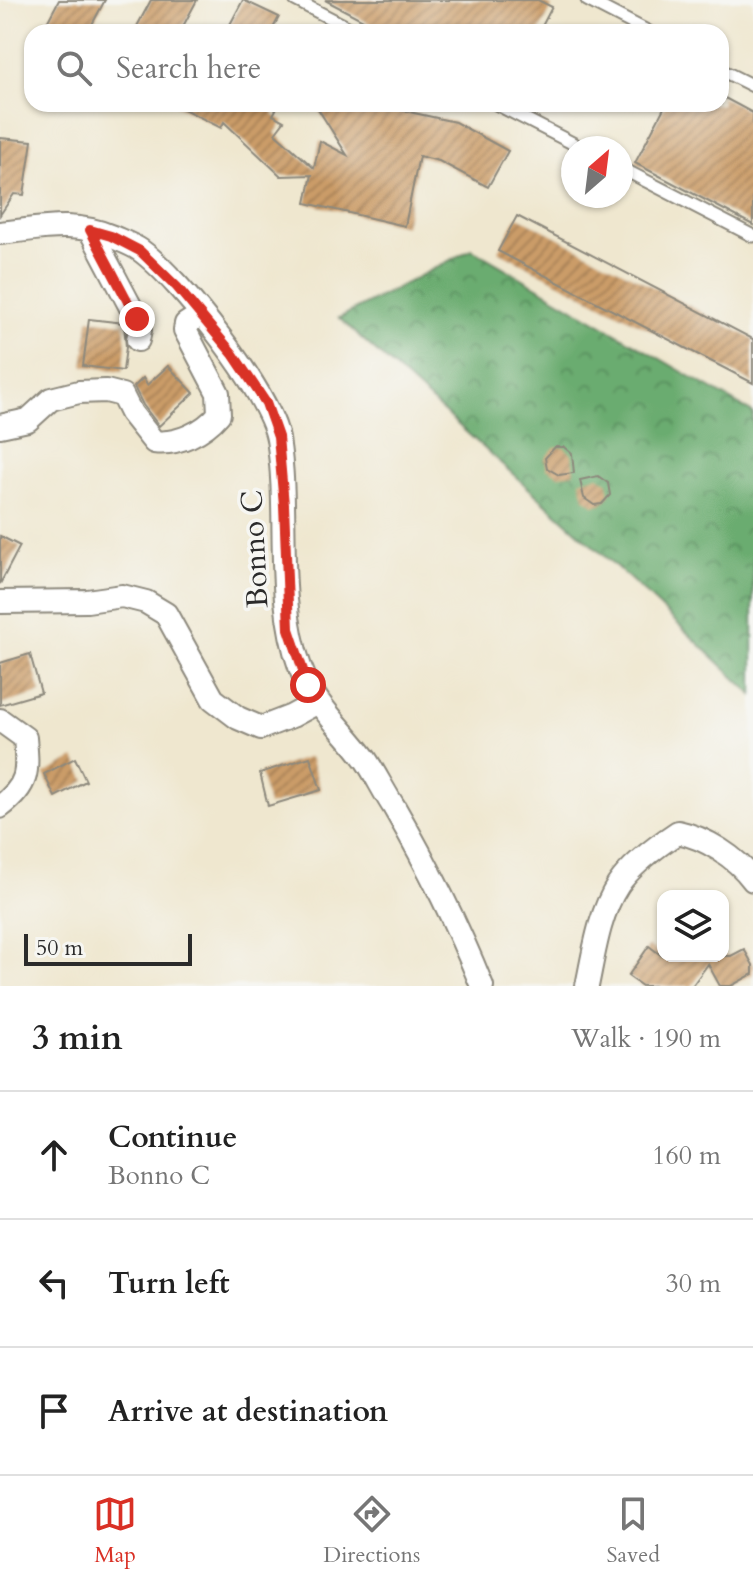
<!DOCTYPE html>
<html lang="en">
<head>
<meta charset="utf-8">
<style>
  body { margin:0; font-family:Cardo,serif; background:#f2f2f2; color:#222 }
  .controls { position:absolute; right:24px; bottom:24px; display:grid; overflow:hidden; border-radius:16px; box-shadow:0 2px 6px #0004 }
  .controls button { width:72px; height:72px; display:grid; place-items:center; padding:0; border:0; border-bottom:2px solid #e0e0e0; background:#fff; color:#222; font:40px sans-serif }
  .compass { position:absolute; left:561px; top:136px; width:72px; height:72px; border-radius:50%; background:#fff; box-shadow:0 2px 6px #0004; rotate:28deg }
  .scale { position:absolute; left:24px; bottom:20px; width:168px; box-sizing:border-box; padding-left:8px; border:4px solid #2b2b2b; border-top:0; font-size:22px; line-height:28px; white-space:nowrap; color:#2b2b2b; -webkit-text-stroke:6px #f6f6f2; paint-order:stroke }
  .stop { position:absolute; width:24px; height:24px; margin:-18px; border:6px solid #d93025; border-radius:50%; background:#fff }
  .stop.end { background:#d93025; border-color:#fff; box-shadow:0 2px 8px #0008 }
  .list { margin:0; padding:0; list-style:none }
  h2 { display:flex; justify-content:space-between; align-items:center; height:104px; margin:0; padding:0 32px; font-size:34px }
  h2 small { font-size:26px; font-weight:400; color:#767676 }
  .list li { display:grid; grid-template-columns:52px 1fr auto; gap:24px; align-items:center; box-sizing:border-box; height:128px; padding:0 32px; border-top:2px solid #e0e0e0 }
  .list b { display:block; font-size:30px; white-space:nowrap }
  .list p { margin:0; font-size:26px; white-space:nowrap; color:#767676 }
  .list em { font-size:26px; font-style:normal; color:#767676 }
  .icon { flex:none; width:44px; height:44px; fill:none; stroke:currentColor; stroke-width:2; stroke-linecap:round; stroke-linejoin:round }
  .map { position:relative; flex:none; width:753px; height:986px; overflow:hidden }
  .search { position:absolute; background:#fff; box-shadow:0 2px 6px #0004; left:24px; right:24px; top:24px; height:88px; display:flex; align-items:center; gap:20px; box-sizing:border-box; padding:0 28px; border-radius:24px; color:#767676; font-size:30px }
  .sheet { height:488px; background:#fff }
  nav { display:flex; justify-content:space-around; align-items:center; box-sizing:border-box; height:112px; border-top:2px solid #e0e0e0; background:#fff; font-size:22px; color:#767676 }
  nav a { display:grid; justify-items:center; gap:4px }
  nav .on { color:#d93025 }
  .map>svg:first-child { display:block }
</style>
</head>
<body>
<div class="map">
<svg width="753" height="986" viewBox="0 0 753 986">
  <defs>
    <pattern id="forest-crowns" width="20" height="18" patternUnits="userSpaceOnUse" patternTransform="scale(2)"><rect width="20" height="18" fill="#6aac70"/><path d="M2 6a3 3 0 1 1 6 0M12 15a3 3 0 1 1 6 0" fill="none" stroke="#578c5c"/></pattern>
    <pattern id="building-hatch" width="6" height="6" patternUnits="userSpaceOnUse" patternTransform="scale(2)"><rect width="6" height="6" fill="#cb9c68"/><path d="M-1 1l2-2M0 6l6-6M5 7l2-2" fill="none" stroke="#a57f56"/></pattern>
  </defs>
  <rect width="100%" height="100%" fill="#f6f6f2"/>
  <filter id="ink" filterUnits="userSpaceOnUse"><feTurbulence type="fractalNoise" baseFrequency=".0125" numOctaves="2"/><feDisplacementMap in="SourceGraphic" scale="16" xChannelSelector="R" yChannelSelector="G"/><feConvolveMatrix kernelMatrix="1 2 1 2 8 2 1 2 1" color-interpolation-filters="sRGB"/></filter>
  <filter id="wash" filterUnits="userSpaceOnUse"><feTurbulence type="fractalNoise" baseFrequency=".006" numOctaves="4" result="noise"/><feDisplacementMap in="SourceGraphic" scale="32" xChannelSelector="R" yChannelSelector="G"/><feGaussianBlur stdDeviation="1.8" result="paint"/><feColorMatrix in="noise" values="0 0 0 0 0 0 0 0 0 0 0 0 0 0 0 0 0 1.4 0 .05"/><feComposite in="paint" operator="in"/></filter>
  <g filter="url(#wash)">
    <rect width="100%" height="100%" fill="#efe7cf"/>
    <polygon fill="url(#forest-crowns)" stroke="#4a6c4e" stroke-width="2" points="472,249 753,413 753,695 640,588 339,318"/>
    <g id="blocks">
      <g fill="url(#building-hatch)">
        <polygon points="59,0 105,0 88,32 42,32"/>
        <polygon points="151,0 197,0 180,32 134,32"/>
        <polygon points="243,0 279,17 271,32 226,32"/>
        <polygon points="325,0 538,0 552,7 539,32 386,32"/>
        <polygon points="721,96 753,113 753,225 635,163 666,104 721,104"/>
        <polygon points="174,104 279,104 273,115 284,121 275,133 314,168 320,141 347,155 315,104 373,104 455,122 508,151 488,187 439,161 419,156 405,226 306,203 312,175 281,176 224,122 221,128"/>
        <polygon points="0,138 32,141 24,195 14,194 0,215"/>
        <polygon points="517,216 753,339 753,383 498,251"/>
        <polygon points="89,319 124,323 126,347 123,371 83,366"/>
        <polygon points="168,366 194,393 159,426 143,405 134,387 143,378 147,385"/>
        <polygon points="555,447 564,447 572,454 574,473 559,475 547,468 545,458"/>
        <polygon points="598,476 608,483 610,495 602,504 594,505 584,498 580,480"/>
        <polygon points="0,536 20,546 0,584"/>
        <polygon points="30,654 41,693 0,705 0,663"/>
        <polygon points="310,757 321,790 268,806 260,773"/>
        <polygon points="75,758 86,781 55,797 44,774"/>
        <polygon points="649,946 662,956 731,956 744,949 753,965 753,974 731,986 720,986 708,964 692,986 642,986 628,976"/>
      </g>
    </g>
  </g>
  <g filter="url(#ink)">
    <use href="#blocks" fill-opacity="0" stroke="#8d897d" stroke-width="2"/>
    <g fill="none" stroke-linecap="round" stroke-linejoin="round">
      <g stroke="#8d897d" stroke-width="15">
        <g id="lane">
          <polyline points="295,0 357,32"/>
          <polyline points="587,0 649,32"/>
          <polyline points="721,70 753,86"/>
          <polyline points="496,104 582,148"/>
          <polyline points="621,168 753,236"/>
        </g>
      </g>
      <g stroke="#8d897d" stroke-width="26">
        <g id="street">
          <polyline points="90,230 137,319 140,330 138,340"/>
          <path d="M0 233C41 229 73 220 113 237 122 241 133 245 140 250 179 278 270 393 278 439 290 514 274 595 300 667 315 707 342 727 366 760 376 775 384 792 394 807 427 864 457 924 482 986"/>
          <path d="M0 426 28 420 51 399 79 392 106 391 122 395 131 413 154 442C178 445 204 432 219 414L218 393 185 330 186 324 200 315"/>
          <polyline points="0,602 87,601 122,596 146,602 166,614 213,699 238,718 261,728 292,716 316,703"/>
          <path d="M0 720 25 738C28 772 29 785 0 807"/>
          <path d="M587 986C594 953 599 914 618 885 632 864 657 846 678 832 706 838 736 857 753 880"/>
        </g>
      </g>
      <use href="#lane" stroke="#fff" stroke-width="11"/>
      <use href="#street" stroke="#fff" stroke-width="22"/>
    </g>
  </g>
  <g fill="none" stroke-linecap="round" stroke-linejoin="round" filter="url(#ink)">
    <polyline stroke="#d93025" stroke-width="10" points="137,319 90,230 111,236 140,251 177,287 233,354 266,403 278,437 284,505 289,629 308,685"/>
  </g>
  <g text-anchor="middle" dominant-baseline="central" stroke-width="7" stroke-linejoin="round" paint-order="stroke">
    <g font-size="30" fill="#2b2b2b" stroke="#f6f6f2">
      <text transform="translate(255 549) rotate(-93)">Bonno C</text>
    </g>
  </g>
</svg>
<div class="controls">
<button><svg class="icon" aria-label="layers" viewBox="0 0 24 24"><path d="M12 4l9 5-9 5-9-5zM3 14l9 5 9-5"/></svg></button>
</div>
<svg class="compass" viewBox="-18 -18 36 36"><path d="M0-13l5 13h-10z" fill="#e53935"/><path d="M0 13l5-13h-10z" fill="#767676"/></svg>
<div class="scale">50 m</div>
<div class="stop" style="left:308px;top:685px"></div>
<div class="stop end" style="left:137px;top:319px"></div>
<div class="search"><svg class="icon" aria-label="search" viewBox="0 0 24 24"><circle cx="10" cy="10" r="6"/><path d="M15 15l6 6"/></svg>Search here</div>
</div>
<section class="sheet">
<h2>3 min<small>Walk · 190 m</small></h2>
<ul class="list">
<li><svg class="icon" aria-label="ahead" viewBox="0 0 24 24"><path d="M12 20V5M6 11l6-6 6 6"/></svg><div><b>Continue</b><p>Bonno C</p></div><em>160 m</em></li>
<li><svg class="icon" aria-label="left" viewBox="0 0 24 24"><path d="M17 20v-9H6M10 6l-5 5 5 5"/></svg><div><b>Turn left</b></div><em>30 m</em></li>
<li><svg class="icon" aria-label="arrive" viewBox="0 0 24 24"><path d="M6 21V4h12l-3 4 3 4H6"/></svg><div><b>Arrive at destination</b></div></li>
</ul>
</section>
<nav>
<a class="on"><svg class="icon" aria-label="map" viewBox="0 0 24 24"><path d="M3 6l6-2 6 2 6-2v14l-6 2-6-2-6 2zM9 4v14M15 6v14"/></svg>Map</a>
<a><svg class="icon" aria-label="directions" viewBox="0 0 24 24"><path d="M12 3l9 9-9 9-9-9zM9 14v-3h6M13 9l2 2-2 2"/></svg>Directions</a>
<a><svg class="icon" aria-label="saved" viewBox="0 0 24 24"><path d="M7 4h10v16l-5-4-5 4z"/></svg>Saved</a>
</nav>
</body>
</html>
